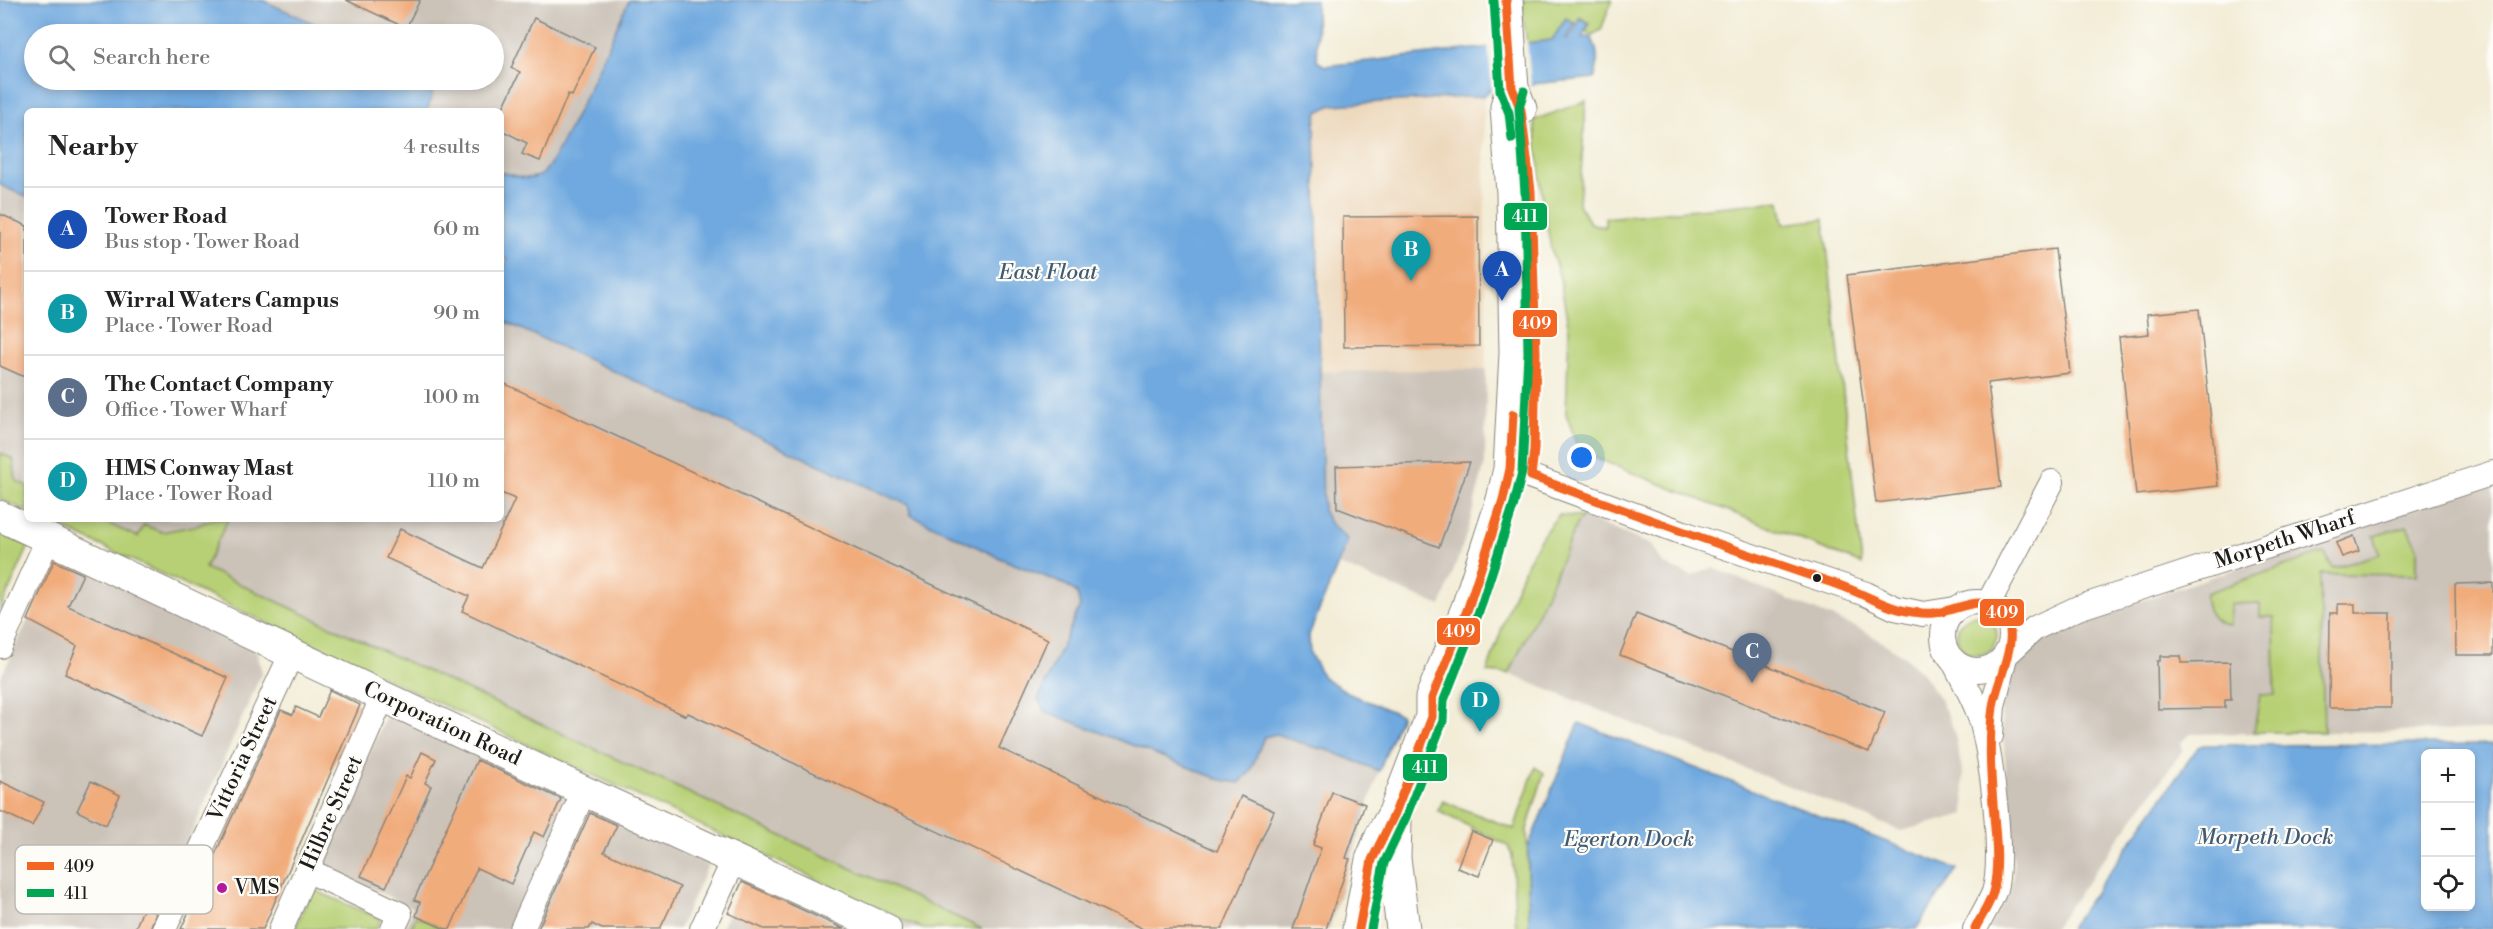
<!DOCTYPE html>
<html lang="en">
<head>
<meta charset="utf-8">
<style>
  body { margin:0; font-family:"Libre Bodoni",serif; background:#f6f6f6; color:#222 }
  .controls { position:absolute; right:18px; bottom:18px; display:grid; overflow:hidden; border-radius:9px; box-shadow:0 3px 9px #0003 }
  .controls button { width:54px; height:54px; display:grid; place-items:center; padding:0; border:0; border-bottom:2px solid #e0e0e0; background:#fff; color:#222; font:30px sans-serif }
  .you { position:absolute; left:1582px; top:458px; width:21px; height:21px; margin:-15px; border:4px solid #fff; border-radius:50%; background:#1a73e8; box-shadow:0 0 0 9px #1a73e833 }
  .badge { display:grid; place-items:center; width:39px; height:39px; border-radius:50%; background:#b5179e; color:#fff; font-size:20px; font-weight:700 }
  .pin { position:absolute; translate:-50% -50px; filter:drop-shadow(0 2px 3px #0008) }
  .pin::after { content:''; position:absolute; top:32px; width:21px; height:18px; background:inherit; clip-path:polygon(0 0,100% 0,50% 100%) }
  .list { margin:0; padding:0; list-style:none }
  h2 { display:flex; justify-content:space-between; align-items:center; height:78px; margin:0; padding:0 24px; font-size:26px }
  h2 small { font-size:20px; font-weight:400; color:#767676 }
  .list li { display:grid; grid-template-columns:39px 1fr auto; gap:18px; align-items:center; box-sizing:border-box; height:84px; padding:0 24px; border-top:2px solid #e0e0e0 }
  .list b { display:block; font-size:22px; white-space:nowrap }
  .list p { margin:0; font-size:20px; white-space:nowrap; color:#767676 }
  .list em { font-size:20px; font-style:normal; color:#767676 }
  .icon { flex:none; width:33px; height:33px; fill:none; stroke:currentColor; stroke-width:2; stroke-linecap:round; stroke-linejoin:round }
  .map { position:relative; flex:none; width:2493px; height:929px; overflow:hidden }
  .search { position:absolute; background:#fff; box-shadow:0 3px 9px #0003; left:24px; top:24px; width:480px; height:66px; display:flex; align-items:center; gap:15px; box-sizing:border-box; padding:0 21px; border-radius:33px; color:#767676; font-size:22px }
  .panel { position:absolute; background:#fff; box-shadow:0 3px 9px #0003; left:24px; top:108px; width:480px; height:414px; border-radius:9px }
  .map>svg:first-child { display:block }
</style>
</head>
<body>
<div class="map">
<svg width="2493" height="929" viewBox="0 0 2493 929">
  <rect width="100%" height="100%" fill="#fdfcf7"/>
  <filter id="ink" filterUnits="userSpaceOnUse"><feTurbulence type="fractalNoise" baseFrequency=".0167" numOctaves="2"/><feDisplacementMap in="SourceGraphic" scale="12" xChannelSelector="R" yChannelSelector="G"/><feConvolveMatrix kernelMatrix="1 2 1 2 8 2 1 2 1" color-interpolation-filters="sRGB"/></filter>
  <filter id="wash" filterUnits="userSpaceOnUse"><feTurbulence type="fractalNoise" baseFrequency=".008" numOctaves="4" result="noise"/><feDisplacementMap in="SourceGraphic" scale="24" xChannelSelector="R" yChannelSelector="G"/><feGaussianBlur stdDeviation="1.35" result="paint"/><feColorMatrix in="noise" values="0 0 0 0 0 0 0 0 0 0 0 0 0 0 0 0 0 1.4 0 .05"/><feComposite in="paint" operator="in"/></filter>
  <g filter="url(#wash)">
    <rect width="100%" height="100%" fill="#f3edd7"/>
    <polygon fill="#ecd7ba" points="1484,96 1486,369 1321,373 1315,123 1318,112 1332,105"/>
    <g fill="#cbc2b8">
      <polygon points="262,0 629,0 559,151 543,175 531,179 501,172 501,111 427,111 435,80 494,80 494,34 337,34"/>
      <polygon points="0,185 27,197 27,486 16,481 13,459 0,453"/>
      <polygon points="501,320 908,506 911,515 1002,559 1066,585 1077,593 1080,606 1038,699 1149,752 1221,780 1239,783 1250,772 1264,737 1276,734 1313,747 1328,750 1379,771 1329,929 982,929 205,568 228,519 501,519"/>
      <polygon points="1486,369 1485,463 1467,533 1441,606 1339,565 1348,541 1329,522 1323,510 1321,372"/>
      <polygon points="2493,482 2493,730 2191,734 2181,742 2183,750 2053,929 1988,929 2009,894 2014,869 2000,698 2011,670 2033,643 2060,628"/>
      <polygon points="1583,517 1652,545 1663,564 1692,576 1713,568 1865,631 1902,655 1923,674 1940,699 1954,730 1963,775 1965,814 1901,831 1509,674 1562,561 1577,523"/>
      <polygon points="98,519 211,519 199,525 162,532 144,525 138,537"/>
      <polygon points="61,558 256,650 262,672 150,929 0,929 0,679 28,620 53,561"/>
      <polygon points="388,711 573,797 511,929 404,929 413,908 319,864"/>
      <polygon points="588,809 709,863 679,929 533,929"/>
      <polygon points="744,878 856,929 721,929"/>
      <polygon points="892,915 923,929 884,929"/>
    </g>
    <g fill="#b7d075" stroke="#6a7648" stroke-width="1.5">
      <polygon points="1524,0 1612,0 1601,30 1592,35 1586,32 1590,23 1580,17 1575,24 1566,18 1552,40 1527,43 1522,13"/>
      <polygon points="1586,101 1579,204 1590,223 1605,227 1605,218 1780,201 1784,224 1824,219 1862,564 1580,452 1566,414 1569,330 1560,278 1551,249 1543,204 1534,120"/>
      <polygon points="0,453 13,459 16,481 27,486 27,511 0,499"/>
      <path d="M1559 515 1583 517 1577 523 1551 584 1509 674 1487 672C1506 620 1520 556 1559 515Z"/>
      <polygon points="44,519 98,519 138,537 144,525 162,532 199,525 211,519 228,519 205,568 982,929 923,929"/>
      <path d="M2407 526 2417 548V575L2320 574 2324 732H2254L2260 695H2275L2274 617H2260V603L2230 604V625C2214 625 2204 609 2206 593L2319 554 2325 553 2332 568 2380 554 2374 536Z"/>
      <polygon points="0,533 29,546 0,610"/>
      <circle cx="1977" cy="635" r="20"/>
      <polygon points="1535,767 1544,773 1527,829 1529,929 1516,929 1512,854 1507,845 1438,811 1443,801 1514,829"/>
      <polygon points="312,889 381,919 376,929 295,929"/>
      <polygon points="416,916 445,929 411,929"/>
    </g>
    <g fill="#70a9df" stroke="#46627e" stroke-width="1.5" fill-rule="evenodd">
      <polygon points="0,0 262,0 337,34 34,34 34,80 436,80 427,111 27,111 27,197 0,185"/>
      <path d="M629 0H1316L1317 61 1325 66 1552 40 1566 18 1575 24 1566 38 1568 39 1581 19 1589 24 1582 37H1591C1599 50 1598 63 1595 78L1492 88 1484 96 1332 105 1318 112 1315 124 1323 510 1329 522 1348 540 1309 635 1310 653 1323 677 1352 695 1401 715 1379 771 1328 750 1313 747 1276 734 1264 737 1250 772 1239 783 1221 780 1045 711 1038 699 1080 606 1077 593 1066 585 1002 559 911 515 908 505 501 320V275L507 259 501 257V172C514 175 528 182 541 175 555 168 618 25 629 0Z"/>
      <polygon points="1579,723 1957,869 1916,929 1529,929 1528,847"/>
      <path d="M2493 744V929H2069L2198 747 2203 745ZM2426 754H2470V906H2426Z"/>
    </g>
    <polygon fill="#f3edd7" points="1527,40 1531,86 1492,90 1488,43"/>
    <g id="blocks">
      <g fill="#f1ac7b">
        <polygon points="346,0 420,0 406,28"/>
        <polygon points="534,18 595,47 572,96 568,94 540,161 522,154 527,143 501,130 501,112 520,72 511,68"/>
        <polygon points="0,214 27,226 27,378 0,366"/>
        <polygon points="1478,216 1479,346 1344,347 1343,217"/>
        <polygon points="2055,249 2070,373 1988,383 2001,487 1876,503 1847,275"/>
        <polygon points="2199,309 2218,486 2136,495 2119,337 2149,334 2147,314"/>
        <polygon points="501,382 1048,639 999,748 1217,851 1241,796 1274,811 1222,929 1143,929 688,713 686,716 462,611 469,596 386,558 400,529 483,568 515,499 501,493"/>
        <polygon points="1470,462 1439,547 1337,508 1336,466"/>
        <polygon points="2354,536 2359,551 2342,557 2336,543"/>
        <polygon points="54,561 83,574 68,606 228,678 202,736 65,674 77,646 28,620"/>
        <polygon points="2493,583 2493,655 2456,655 2455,584"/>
        <polygon points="2338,604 2355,604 2355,613 2391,613 2391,708 2329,708 2330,613 2338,613"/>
        <polygon points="1636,614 1885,712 1869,752 1620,655"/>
        <polygon points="2160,656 2181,656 2181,663 2230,662 2231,700 2225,700 2225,708 2158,709 2157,661 2160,661"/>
        <polygon points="330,690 360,705 263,929 181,929 281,710 293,715 296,707 318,717"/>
        <polygon points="422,752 436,759 425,783 431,786 386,887 361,876 406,776 410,778"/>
        <polygon points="477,760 561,799 544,837 534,832 511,884 477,868 450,929 445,929 416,916 420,902 414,900"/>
        <polygon points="0,781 44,802 32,826 0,811"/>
        <polygon points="91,781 120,795 106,825 77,811"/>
        <polygon points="1332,792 1365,804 1346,858 1350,859 1326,929 1293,929 1321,848 1313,845"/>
        <polygon points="590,813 617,825 604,852 680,887 660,929 602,929 592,924 589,929 538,929"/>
        <polygon points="1471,831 1493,840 1479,876 1457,868"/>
        <polygon points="742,882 844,929 764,929 728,913"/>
        <polygon points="144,907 156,913 150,929 135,929"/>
      </g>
    </g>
  </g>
  <g filter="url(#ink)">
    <use href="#blocks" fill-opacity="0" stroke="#88847a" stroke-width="1.5"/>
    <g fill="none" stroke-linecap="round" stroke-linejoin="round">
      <g stroke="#88847a" stroke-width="26">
        <g id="minor">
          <polyline points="1510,469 1689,535 1866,594 1895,608 1923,614 1955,609"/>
          <circle cx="1977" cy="636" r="34"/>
          <polyline points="1988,604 2052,482"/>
          <polyline points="0,646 48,539"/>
          <polyline points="2008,653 2035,628 2078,608 2493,473"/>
          <path d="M1953 660C1962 678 1972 695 1979 714 1991 747 2005 860 1994 892 1989 905 1981 917 1975 929"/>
          <polyline points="1991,736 1993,706 2005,657"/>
          <polyline points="307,870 400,914 393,929"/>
          <polyline points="164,929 292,653"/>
          <polyline points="281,929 383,696"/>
          <polyline points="522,929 584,791"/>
          <polyline points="702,929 734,860"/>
        </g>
      </g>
      <g stroke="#88847a" stroke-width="32">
        <polyline id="major" points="0,516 584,791 886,929"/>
      </g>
      <g stroke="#88847a" stroke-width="35">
        <g id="highway">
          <polyline points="1506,0 1512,88 1520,109"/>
          <polyline points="1395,821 1394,858 1403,929"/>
          <polyline points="1359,929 1372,860 1382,836 1395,813 1432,717 1432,698 1468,608 1503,500 1510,469 1516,353 1513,193 1507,107 1512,88"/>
        </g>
      </g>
      <use href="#minor" stroke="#fff" stroke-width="24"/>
      <use href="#major" stroke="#fff" stroke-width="30"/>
      <use href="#highway" stroke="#fff" stroke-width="33"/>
      <g stroke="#fdfcf7" stroke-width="14">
        <g id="bus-1">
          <path d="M1506 0 1512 88 1521 110 1531 191 1536 353 1534 450 1531 476C1633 514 1736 551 1839 585 1859 592 1878 603 1898 609 1909 612 1922 614 1934 613 1958 611 1981 592 2002 612 2024 634 1996 681 1993 707 1988 743 1991 780 1994 816 1996 840 1999 864 1994 888 1992 902 1981 916 1975 929"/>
          <polyline points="1359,929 1372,860 1395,813 1432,717 1432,698 1468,608 1503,500 1510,469 1513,414"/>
        </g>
      </g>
      <g stroke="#fdfcf7" stroke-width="14">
        <g id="bus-2">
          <polyline points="1494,1 1500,90 1509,113 1512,139"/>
          <polyline points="1371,929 1384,863 1406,817 1443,721 1444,700 1479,612 1514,504 1522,472 1528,353 1525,193 1519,108 1524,91"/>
        </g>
      </g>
      <use href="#bus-1" stroke="#f26522" stroke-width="9"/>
      <use href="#bus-2" stroke="#00a651" stroke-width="9"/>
    </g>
  </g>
  <circle fill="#1c1c1c" stroke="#fdfcf7" stroke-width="2" cx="1817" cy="578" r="5"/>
  <circle fill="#b5179e" stroke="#fdfcf7" stroke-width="2" cx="222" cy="888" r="6"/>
  <g text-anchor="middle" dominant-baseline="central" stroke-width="4.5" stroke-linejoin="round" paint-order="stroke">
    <g font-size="21" fill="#1c1c1c" stroke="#fdfcf7">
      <text transform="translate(2285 540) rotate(-18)">Morpeth Wharf</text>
      <text transform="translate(442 724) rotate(25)">Corporation Road</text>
      <text transform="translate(243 759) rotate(-65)">Vittoria Street</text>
      <text transform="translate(332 813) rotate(-66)">Hilbre Street</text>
    </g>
    <g font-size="21" fill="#1c1c1c" stroke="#fdfcf7" text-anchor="start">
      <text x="234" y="888">VMS</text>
    </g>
    <g font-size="22" font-style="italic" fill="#425b74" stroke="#fdfcf7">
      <text x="1048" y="272">East Float</text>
      <text x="2265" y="837">Morpeth Dock</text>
      <text x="1629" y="839">Egerton Dock</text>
    </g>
  </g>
  <rect x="15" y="845" width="198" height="69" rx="9" fill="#fdfcf7" stroke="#bab9b5" stroke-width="1.5"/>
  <rect x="27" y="862" width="27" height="8" fill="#f26522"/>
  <rect x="27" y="889" width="27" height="8" fill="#00a651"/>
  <g font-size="16" fill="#1c1c1c">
    <text x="64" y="872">409</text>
    <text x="64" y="899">411</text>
  </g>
  <g stroke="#fdfcf7" stroke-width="2">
    <rect x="1503" y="202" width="45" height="29" rx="6" fill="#00a651"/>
    <rect x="1512" y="309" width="46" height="29" rx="6" fill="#f26522"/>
    <rect x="1979" y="598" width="46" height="29" rx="6" fill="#f26522"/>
    <rect x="1436" y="617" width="45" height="29" rx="6" fill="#f26522"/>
    <rect x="1402" y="753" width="46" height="29" rx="6" fill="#00a651"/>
  </g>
  <g font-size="16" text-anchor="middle" font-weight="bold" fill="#fff">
    <text x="1525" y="222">411</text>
    <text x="1535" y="329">409</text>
    <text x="2002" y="618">409</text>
    <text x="1459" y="637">409</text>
    <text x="1425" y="773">411</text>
  </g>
</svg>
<div class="controls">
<button>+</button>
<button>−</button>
<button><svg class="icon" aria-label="locate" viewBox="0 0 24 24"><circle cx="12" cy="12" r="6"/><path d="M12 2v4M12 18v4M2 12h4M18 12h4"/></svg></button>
</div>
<div class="you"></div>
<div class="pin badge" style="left:1502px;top:301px;background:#1a4fb4">A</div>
<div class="pin badge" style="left:1411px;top:281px;background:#0f9aa8">B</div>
<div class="pin badge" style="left:1752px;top:683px;background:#5c6f8a">C</div>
<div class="pin badge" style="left:1480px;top:732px;background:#0f9aa8">D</div>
<div class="search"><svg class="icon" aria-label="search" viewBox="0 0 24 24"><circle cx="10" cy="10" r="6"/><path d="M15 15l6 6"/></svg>Search here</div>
<section class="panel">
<h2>Nearby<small>4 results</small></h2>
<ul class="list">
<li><span class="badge" style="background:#1a4fb4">A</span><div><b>Tower Road</b><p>Bus stop · Tower Road</p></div><em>60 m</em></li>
<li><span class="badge" style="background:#0f9aa8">B</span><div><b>Wirral Waters Campus</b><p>Place · Tower Road</p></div><em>90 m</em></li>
<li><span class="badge" style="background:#5c6f8a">C</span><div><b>The Contact Company</b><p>Office · Tower Wharf</p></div><em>100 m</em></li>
<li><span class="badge" style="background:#0f9aa8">D</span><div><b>HMS Conway Mast</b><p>Place · Tower Road</p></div><em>110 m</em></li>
</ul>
</section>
</div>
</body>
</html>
